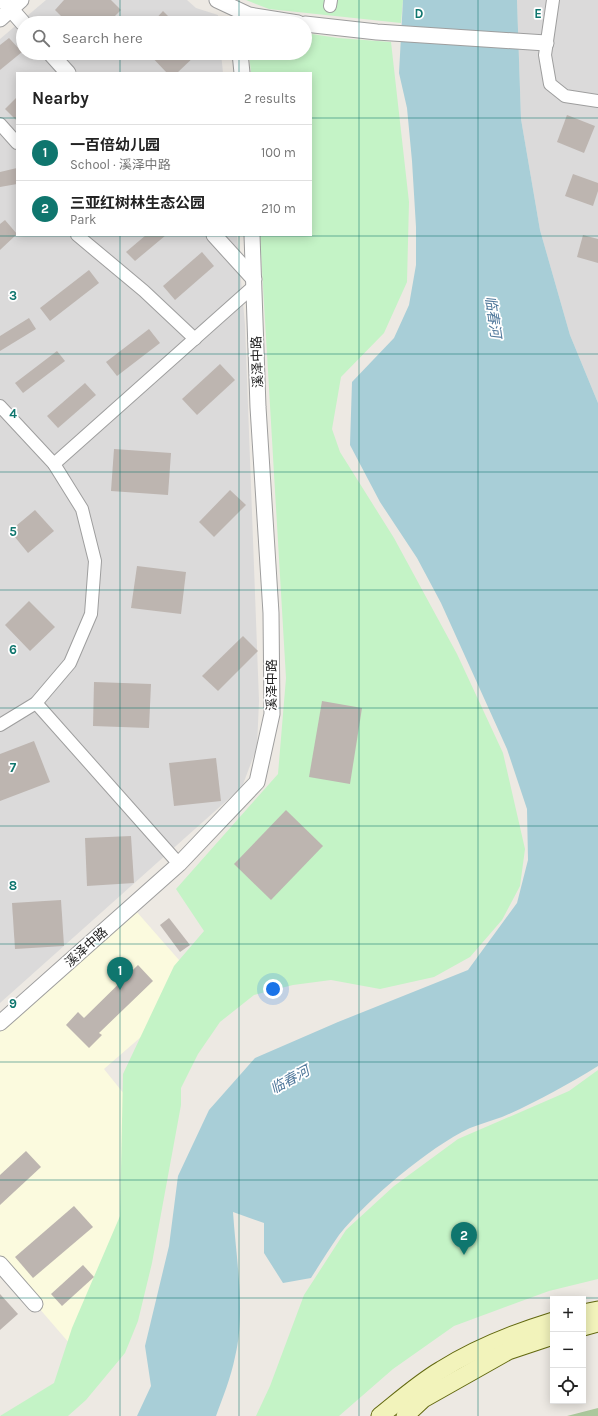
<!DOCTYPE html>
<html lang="en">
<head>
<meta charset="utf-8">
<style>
  body { margin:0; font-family:Karla,"Noto Sans SC",sans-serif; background:#f2f2f2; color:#222 }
  .controls { position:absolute; right:12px; bottom:12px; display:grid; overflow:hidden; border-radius:0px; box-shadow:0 2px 10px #0003 }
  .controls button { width:36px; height:36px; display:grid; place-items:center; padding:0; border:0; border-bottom:1px solid #e0e0e0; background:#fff; color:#222; font:20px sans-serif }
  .you { position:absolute; left:273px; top:989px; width:14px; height:14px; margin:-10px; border:3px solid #fff; border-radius:50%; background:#1a73e8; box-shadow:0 0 0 6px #1a73e833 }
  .badge { display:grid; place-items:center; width:26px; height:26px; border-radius:50%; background:#0f766e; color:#fff; font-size:13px; font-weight:700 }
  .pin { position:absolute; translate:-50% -33px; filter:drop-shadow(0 1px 2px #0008) }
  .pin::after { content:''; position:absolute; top:21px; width:14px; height:12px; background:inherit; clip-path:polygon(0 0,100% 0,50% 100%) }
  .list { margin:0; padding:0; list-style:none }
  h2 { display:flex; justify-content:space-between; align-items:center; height:52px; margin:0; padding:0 16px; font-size:17px }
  h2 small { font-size:13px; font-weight:400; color:#767676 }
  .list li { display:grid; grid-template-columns:26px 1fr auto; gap:12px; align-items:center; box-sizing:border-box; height:56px; padding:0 16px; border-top:1px solid #e0e0e0 }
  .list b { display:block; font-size:15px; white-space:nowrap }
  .list p { margin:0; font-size:13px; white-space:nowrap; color:#767676 }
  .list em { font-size:13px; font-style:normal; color:#767676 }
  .icon { flex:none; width:22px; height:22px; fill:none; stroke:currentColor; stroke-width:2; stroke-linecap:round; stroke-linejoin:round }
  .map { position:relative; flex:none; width:598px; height:1416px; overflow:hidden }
  .search { position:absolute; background:#fff; box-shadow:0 2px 10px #0003; left:16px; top:16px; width:296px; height:44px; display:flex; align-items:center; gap:10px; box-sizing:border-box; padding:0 14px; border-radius:22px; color:#767676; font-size:15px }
  .panel { position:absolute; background:#fff; box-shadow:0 2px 10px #0003; left:16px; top:72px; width:296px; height:164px; border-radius:0px }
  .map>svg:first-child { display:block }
</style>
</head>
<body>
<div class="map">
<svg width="598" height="1416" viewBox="0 0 598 1416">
  <rect width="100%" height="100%" fill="#ede9e3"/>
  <g fill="#dbdada">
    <polygon points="46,0 187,0 196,8 218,15 219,23 23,23 23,53 221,53 223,73 17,73 17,235 237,235 245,325 259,701 257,747 242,787 0,1003 0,39"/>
    <polygon points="517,0 598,0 598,403 570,335 540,230 521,119"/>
  </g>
  <polygon fill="#fbfade" points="136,911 201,985 104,1069 145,1120 138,1243 76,1351 0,1263 0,1028"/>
  <polygon fill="#abc89c" points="598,1408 598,1416 567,1416"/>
  <g fill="#c4f3c6">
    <polygon points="246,0 403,0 401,23 269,9"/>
    <polygon points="305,33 338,38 391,42 409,202 407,282 384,333 341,377 332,429 340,452 394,538 457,654 503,753 525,849 520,886 502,920 470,957 434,977 380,989 331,980 293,985 254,995 220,1022 198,1054 181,1088 181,1105 152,1263 138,1321 125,1353 86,1400 68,1416 0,1416 54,1383 72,1328 120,1216 123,1074 174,966 204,931 176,889 278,774 286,678 260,235 311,235 311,73 251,73 249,53 305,53"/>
    <polygon points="598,1070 598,1279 549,1291 454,1326 393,1369 339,1416 256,1416 270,1386 304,1295 346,1230 394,1186 458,1139 569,1091"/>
  </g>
  <path fill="#a8ced7" d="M403 0H517L521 119 540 230 570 335 598 403V1066C567 1085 535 1103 502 1117 491 1121 480 1124 470 1128 428 1148 368 1199 339 1235 329 1249 320 1264 311 1278L283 1283 264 1253V1223L233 1212C236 1258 246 1313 235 1357 231 1377 223 1397 216 1416H137L151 1386 145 1346 169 1246 178 1176 209 1110 255 1058 338 1022 468 970 517 903 528 860 527 809 507 749 441 603 417 558 380 502 350 445 352 382 394 338 409 305 416 265V227L412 161 407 108 399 73Z"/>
  <g fill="#bdb5b0">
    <polygon points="64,0 111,0 121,10 108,23 68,23 55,10"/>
    <polygon points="163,11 175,23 152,23"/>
    <polygon points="9,38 22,52 0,70 0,45"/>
    <polygon points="148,53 198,53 177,73 167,73"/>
    <polygon points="17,97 17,121 5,109"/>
    <polygon points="567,115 595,126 584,153 557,142"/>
    <polygon points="17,168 17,184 0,187 0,172"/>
    <polygon points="573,174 598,183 598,191 593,206 565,196"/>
    <polygon points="5,220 17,234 0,250 0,224"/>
    <polygon points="146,235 166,235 135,261 126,252"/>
    <polygon points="583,235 598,239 598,263 577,257"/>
    <polygon points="202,252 214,266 175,300 163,286"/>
    <polygon points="89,270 99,283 50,321 40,308"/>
    <polygon points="29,318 36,329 0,351 0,336"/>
    <polygon points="149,329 160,343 117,376 106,362"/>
    <polygon points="57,351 65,361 23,393 15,383"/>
    <polygon points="220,364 235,380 197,415 182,399"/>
    <polygon points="85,383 96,395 58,428 47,416"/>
    <polygon points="114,449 171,453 168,495 111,491"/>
    <polygon points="230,490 246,505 214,537 199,522"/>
    <polygon points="35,510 54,531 28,553 10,531"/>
    <polygon points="137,566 186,572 181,614 131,608"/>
    <polygon points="29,601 55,627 30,651 5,625"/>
    <polygon points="243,636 258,651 218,691 202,676"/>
    <polygon points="94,682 151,684 149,728 93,726"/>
    <polygon points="322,701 362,708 350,784 309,777"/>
    <polygon points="34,741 50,782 0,801 0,754"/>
    <polygon points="216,758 221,801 174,806 169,763"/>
    <polygon points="286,810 323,846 271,900 234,864"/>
    <polygon points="131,836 134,883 87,886 85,838"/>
    <polygon points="61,900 64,946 15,949 12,903"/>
    <polygon points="169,918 190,945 180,952 160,925"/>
    <polygon points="138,965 153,981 99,1033 102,1035 89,1048 66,1025 78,1012 84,1018"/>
    <polygon points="26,1151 41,1167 0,1205 0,1175"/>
    <polygon points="74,1206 93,1227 33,1278 15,1257"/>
    <polygon points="83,1265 94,1277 62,1306 51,1294"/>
    <polygon points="0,1294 18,1314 0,1330"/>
  </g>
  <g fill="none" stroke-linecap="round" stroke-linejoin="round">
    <g stroke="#9e9e9e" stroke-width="14">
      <g id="minor">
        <polyline points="553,0 545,55 550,84 565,96 598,101"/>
        <polyline points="330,6 331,0"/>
        <polyline points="0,124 17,143"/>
        <polyline points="77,235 144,291 195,339"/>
        <polyline points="0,406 54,464 82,509 95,561 91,614 70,663 36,703 0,725"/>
        <polyline points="54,464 254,286"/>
        <polyline points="36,703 179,864"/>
      </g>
    </g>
    <g stroke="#9e9e9e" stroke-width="17">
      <g id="tertiary">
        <polyline points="3,0 23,23"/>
        <polyline points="217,0 249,15 298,23"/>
        <polyline points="0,19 21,0"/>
        <polyline points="305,24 377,32 546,43"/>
        <polyline points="50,53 68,73"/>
        <polyline points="240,53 242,73"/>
        <polyline points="214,235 254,279"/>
        <polyline points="0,1023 179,864 257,782 272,714 271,613 258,407 252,235"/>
        <polyline points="0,1264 35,1304"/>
      </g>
    </g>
    <g stroke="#62680f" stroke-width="19">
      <g id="secondary">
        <polyline points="583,1313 598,1310"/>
        <polyline points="583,1327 598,1323"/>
        <path d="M380 1416C400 1400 419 1383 441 1370 476 1348 514 1333 553 1321"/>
        <polyline points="405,1416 423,1399 508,1351 553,1336"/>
      </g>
    </g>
    <use href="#minor" stroke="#fff" stroke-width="12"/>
    <use href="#tertiary" stroke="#fff" stroke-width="15"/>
    <use href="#secondary" stroke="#f2f3bb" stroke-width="17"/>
  </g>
  <path fill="none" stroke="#0f766e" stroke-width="1" stroke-opacity="0.55" d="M120 0V23M239 0V23M359 0V1416M478 0V1416M120 53V73M239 53V73M0 118H17M311 118H598M120 235V1416M239 235V1416M0 236H598M0 354H598M0 472H598M0 590H598M0 708H598M0 826H598M0 944H598M0 1062H598M0 1180H598M0 1298H598"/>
  <g text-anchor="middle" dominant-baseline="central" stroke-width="3.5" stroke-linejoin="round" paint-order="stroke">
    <g font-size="13" fill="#1d1d1d" stroke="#fff">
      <text transform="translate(257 362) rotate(-92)">溪泽中路</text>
      <text transform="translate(271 685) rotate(-90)">溪泽中路</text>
      <text transform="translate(86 947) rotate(-42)">溪泽中路</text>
    </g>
    <g font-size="14" font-style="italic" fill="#50789b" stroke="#fff">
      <text transform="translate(493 317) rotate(82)">临春河</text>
      <text transform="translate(290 1080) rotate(-29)">临春河</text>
    </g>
  </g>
  <g font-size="13" text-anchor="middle" font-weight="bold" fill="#0f766e" stroke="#fff" stroke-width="3.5" stroke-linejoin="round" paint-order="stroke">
    <text x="419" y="18">D</text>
    <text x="538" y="18">E</text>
    <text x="13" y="300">3</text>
    <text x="13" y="418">4</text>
    <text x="13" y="536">5</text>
    <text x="13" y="654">6</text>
    <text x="13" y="772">7</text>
    <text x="13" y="890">8</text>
    <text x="13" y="1008">9</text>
  </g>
</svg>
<div class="controls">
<button>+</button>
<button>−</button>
<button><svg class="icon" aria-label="locate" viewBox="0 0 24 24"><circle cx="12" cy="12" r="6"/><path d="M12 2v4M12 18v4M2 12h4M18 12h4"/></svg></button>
</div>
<div class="you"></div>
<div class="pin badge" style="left:120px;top:990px">1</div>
<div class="pin badge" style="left:464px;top:1255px">2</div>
<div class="search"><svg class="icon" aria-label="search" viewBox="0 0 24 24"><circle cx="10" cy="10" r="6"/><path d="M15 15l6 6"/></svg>Search here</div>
<section class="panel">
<h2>Nearby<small>2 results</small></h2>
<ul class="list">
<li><span class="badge">1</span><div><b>一百倍幼儿园</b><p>School · 溪泽中路</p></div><em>100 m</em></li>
<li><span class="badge">2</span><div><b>三亚红树林生态公园</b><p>Park</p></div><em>210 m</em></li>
</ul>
</section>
</div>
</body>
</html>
